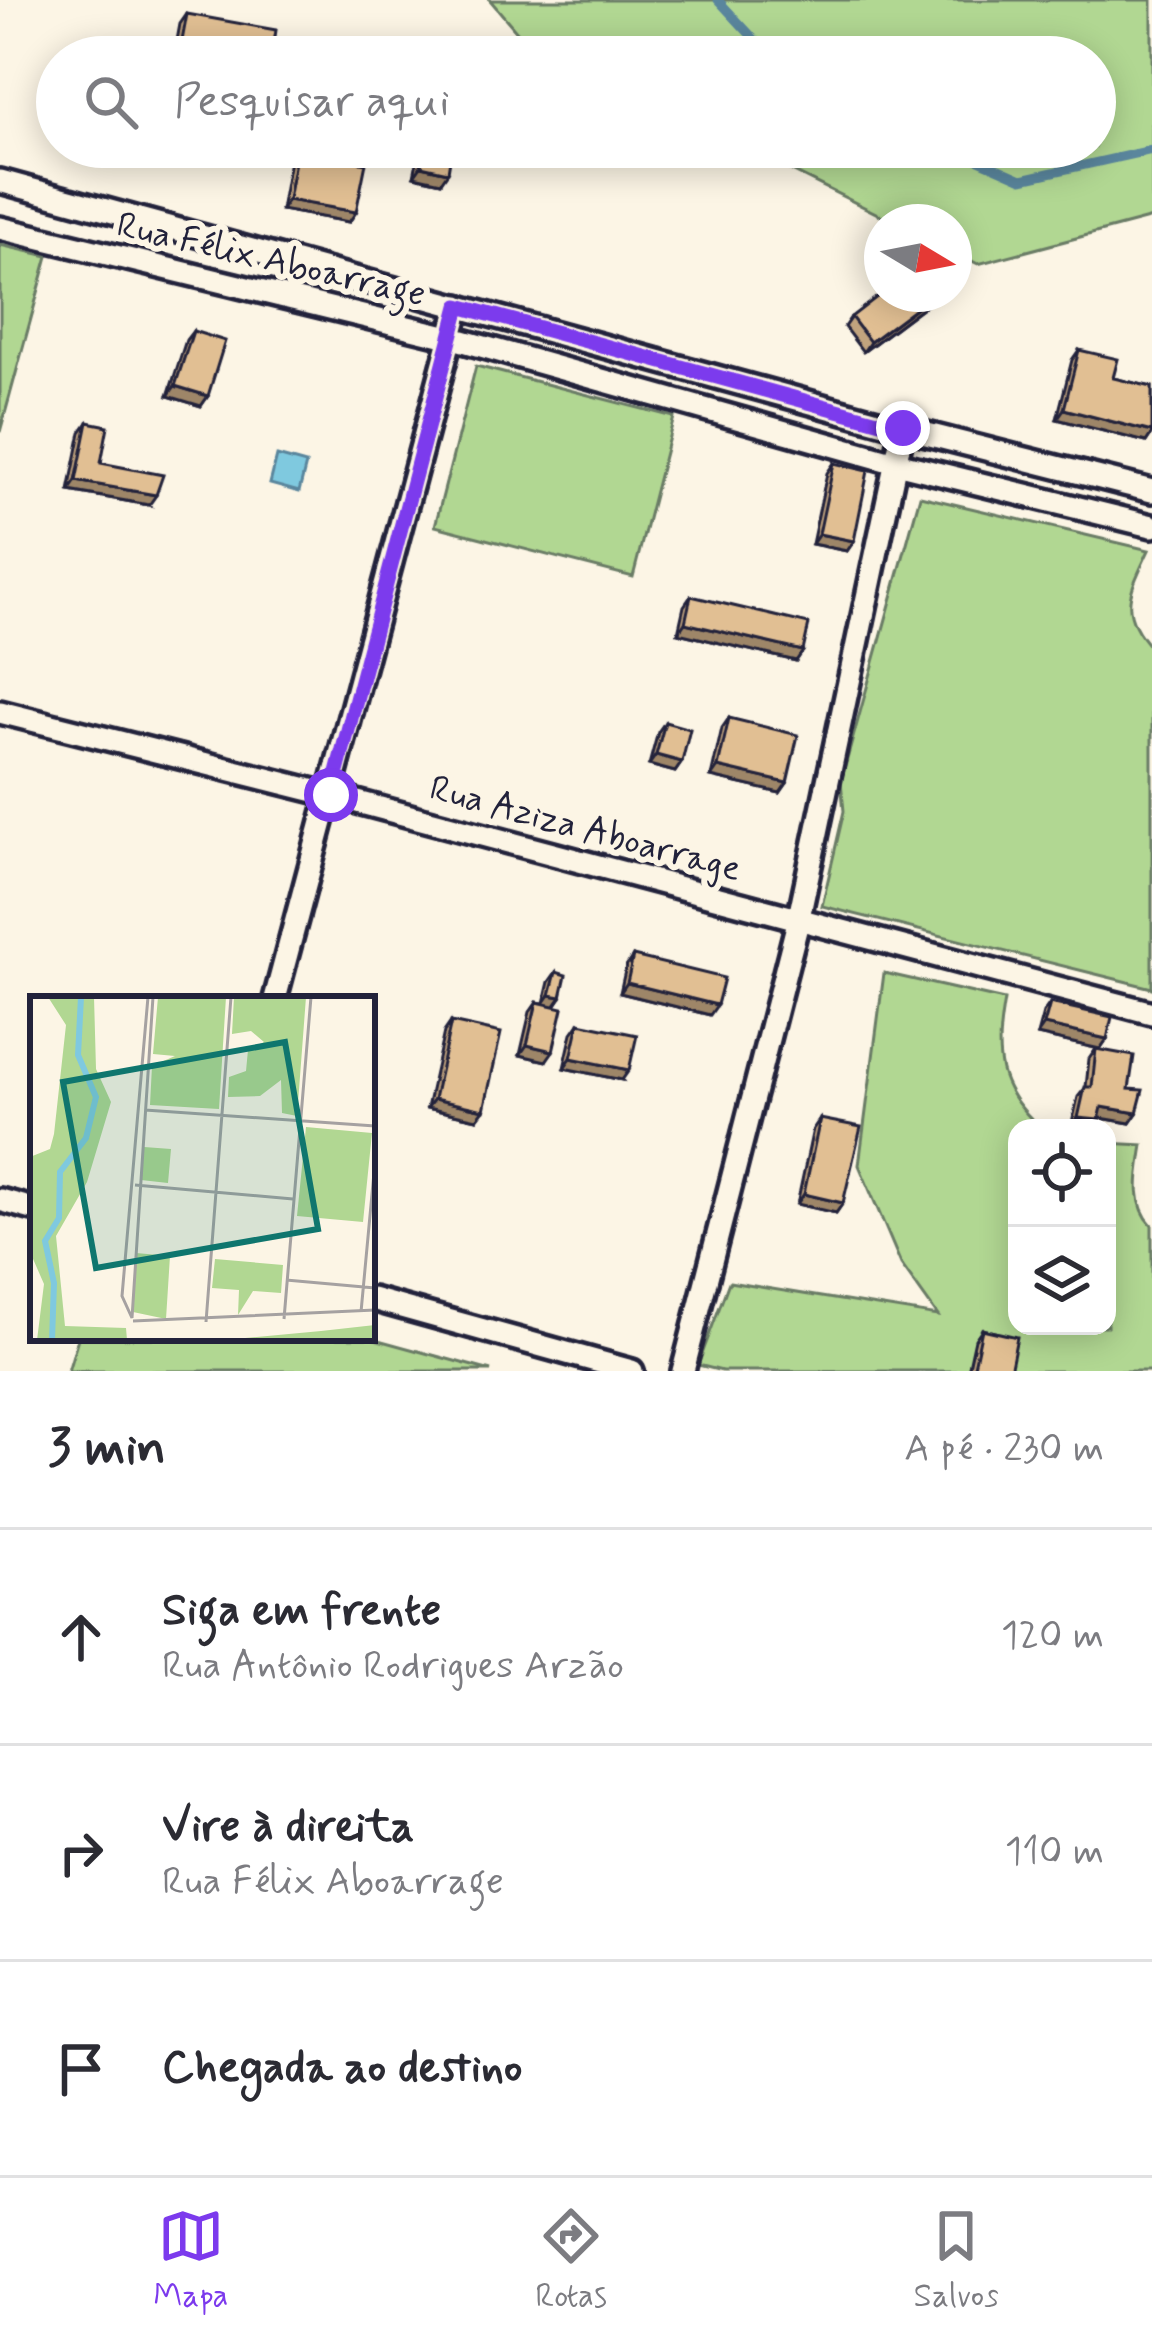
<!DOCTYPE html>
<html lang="pt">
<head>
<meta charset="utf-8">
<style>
  body { margin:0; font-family:Mynerve,sans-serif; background:#f7f7f7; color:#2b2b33 }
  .controls { position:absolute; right:36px; bottom:36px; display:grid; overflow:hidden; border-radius:24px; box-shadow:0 6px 30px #0003 }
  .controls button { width:108px; height:108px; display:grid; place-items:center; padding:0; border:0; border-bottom:3px solid #e1e1e2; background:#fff; color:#2b2b33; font:60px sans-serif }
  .compass { position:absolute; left:864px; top:204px; width:108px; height:108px; border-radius:50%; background:#fff; box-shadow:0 6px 30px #0003; rotate:100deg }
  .stop { position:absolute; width:36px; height:36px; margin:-27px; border:9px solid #7c3aed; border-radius:50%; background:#fff }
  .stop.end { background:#7c3aed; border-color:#fff; box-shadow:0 3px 12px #0008 }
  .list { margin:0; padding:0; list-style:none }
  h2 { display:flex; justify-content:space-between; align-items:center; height:156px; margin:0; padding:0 48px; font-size:51px }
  h2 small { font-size:39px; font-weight:400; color:#7c7c81 }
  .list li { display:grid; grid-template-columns:78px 1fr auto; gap:36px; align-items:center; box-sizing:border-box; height:216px; padding:0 48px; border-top:3px solid #e1e1e2 }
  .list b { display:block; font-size:45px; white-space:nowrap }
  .list p { margin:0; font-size:39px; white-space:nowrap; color:#7c7c81 }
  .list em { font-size:39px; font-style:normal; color:#7c7c81 }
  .icon { flex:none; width:66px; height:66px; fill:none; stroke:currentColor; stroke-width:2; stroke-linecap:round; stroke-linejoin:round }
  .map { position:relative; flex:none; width:1152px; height:1371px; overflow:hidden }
  .search { position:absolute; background:#fff; box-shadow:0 6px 30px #0003; left:36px; right:36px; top:36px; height:132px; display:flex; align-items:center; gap:30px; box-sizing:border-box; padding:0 42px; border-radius:66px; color:#7c7c81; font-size:45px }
  .sheet { height:804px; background:#fff }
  nav { display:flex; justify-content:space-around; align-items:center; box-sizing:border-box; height:168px; border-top:3px solid #e1e1e2; background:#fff; font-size:33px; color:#7c7c81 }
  nav a { display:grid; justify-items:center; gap:6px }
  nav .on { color:#7c3aed }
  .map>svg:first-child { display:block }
</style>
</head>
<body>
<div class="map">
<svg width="1152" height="1371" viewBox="0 0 1152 1371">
  <rect width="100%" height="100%" fill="#fcf5e5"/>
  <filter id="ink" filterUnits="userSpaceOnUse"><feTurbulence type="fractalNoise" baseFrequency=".00833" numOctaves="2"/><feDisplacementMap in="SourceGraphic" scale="24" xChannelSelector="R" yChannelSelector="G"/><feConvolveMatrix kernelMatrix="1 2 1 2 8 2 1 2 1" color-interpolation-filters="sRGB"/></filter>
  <g filter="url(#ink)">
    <g fill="#b1d792" stroke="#6a7c66" stroke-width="3">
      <polygon points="490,0 1152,0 1152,218 978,264 954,252 954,222 894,222 744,147 1095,147 1095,57 559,57 524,40"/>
      <polygon points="0,245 48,256 0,432"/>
      <polygon points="476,366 674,417 633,577 435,526"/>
      <path d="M920 496 1149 550C1129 593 1117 611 1152 649V988L822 906 844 811 841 781Z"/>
      <path d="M884 973 1004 1000C994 1057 996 1088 1041 1128H1017V1326H1107V1143L1143 1145C1139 1172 1131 1203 1152 1225V1371H722L698 1365 729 1282 938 1316 901 1264 859 1165Z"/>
      <polygon points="78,1338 371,1338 491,1371 68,1371"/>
    </g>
    <polygon fill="#7fc9df" stroke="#5a869d" stroke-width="3" points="277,456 306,464 299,492 270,484"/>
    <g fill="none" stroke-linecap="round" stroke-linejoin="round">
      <g stroke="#5a869d" stroke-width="9">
        <polyline points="718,0 771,57"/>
        <polyline points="949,147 1022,179 1152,150"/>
      </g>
      <g stroke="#22223b" stroke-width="30">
        <g id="street">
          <polyline points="0,181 903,428 1152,491"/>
          <polyline points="0,228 449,337 896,463 1152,526"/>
          <polyline points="0,712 331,795 1152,1013"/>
          <polyline points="275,999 459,306"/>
          <polyline points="0,1200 33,1209"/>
          <polyline points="372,1299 632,1371"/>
          <polyline points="683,1371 798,922 903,428"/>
        </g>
      </g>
      <use href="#street" stroke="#fcf5e5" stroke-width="21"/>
    </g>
    <g fill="#c2a47e" stroke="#22223b" stroke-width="3">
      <polygon points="187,14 272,57 174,57 180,24"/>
      <polygon points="420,147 452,147 441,182 414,176"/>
      <polygon points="297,150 356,212 349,222 281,210 290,160"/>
      <polygon points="923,307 863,352 844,327 851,317"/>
      <polygon points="193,331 208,396 201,406 168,396 186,340"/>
      <polygon points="1079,350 1113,378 1152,387 1152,433 1146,442 1057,419 1072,360"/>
      <polygon points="88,422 101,463 149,505 69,491 81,432"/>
      <polygon points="834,463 854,541 847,551 812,544 827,473"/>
      <polygon points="691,596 803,651 796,661 678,633 684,606"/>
      <polygon points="729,718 787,783 780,793 711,777 722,728"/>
      <polygon points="665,722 682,762 675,772 649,765 658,732"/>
      <polygon points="633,956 710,1015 620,993 626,966"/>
      <polygon points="556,972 561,997 555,1006 546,1061 520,1055 530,1012 537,1002 544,1003 549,982"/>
      <polygon points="1050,1003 1107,1039 1100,1049 1037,1035 1043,1013"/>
      <polygon points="451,1022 477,1119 427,1108 444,1032"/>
      <polygon points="579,1023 622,1080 564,1068 572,1033"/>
      <polygon points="1096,1049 1129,1089 1137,1113 1130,1123 1100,1118 1071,1128 1078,1097 1086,1087 1089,1059"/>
      <polygon points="820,1119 843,1203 836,1213 797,1204 813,1129"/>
      <polygon points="982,1329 1010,1371 968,1371 975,1339"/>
    </g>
    <g fill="#9e8667" stroke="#22223b" stroke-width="3">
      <polygon points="421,166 448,172 441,182 414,176"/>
      <polygon points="288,200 356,212 349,222 281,210"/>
      <polygon points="930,297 923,307 863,352 870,342"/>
      <polygon points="175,386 208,396 201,406 168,396"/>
      <polygon points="1064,409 1152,432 1152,433 1146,442 1057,419"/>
      <polygon points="76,481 156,495 149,505 69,491"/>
      <polygon points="819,534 854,541 847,551 812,544"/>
      <polygon points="685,623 803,651 796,661 678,633"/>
      <polygon points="656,755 682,762 675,772 649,765"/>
      <polygon points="718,767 787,783 780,793 711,777"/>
      <polygon points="627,983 717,1005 710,1015 620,993"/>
      <polygon points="550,995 561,997 554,1007 543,1005"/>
      <polygon points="1044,1025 1107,1039 1100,1049 1037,1035"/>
      <polygon points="527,1045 553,1051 546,1061 520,1055"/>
      <polygon points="571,1058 629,1070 622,1080 564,1068"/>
      <polygon points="434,1099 484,1110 477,1119 427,1108"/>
      <polygon points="1102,1107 1137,1113 1130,1123 1095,1117"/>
      <polygon points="1078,1118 1099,1120 1094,1128 1071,1128"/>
      <polygon points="804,1194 843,1203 836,1213 797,1204"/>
    </g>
    <g fill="#e1bf93" stroke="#22223b" stroke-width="3">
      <polygon points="187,14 276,30 272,57 179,57"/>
      <polygon points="425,147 452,147 448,172 421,166"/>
      <polygon points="297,150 366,163 356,212 288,200"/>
      <polygon points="882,293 928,294 930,297 870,342 851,317"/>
      <polygon points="193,331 225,341 208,396 175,386"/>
      <polygon points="1079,350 1118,359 1113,378 1152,387 1152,432 1064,409"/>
      <polygon points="88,422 108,426 101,463 163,475 156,495 76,481"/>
      <polygon points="834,463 868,471 854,541 819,534"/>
      <polygon points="691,596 809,624 803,651 685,623"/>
      <polygon points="729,718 798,735 787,783 718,767"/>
      <polygon points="665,722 690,729 682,762 656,755"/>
      <polygon points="633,956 724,978 717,1005 627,983"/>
      <polygon points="556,972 566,975 561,997 550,995"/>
      <polygon points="537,1002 563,1008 553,1051 527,1045"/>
      <polygon points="1050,1003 1112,1017 1107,1039 1044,1025"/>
      <polygon points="451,1022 501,1033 484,1110 434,1099"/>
      <polygon points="579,1023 637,1035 629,1070 571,1058"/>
      <polygon points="1096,1049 1134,1056 1129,1089 1143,1090 1137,1113 1102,1107 1099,1120 1078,1118 1085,1087 1092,1087"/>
      <polygon points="820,1119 861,1127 843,1203 804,1194"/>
      <polygon points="982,1329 1017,1337 1010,1371 973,1371"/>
    </g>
  </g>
  <g fill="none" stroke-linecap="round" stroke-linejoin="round" filter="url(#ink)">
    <polyline stroke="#7c3aed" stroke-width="15" points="331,795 459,306 903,428"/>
  </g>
  <g text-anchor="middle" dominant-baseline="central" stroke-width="12" stroke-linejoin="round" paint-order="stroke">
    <g font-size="36" fill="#22223b" stroke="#fcf5e5">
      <text transform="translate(271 261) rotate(13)">Rua Félix Aboarrage</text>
      <text transform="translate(585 830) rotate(15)">Rua Aziza Aboarrage</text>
    </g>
  </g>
  <g transform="translate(30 996)">
    <rect width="345" height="345" fill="#fcf5e5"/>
    <path d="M18 1H64L66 73 81 106 57 186 26 240 35 330 96 332 97 344H7L14 288 0 256V161L20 153 24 138 36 29ZM128 1H196L189 113 120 109 122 70 145 60 123 58ZM204 1H276L267 120 252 117 251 84 230 100 198 101 199 81 216 75 218 54 234 46 221 35 202 38ZM276 131 342 137 333 226 267 220ZM114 151 141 153 138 187 111 184ZM106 257 140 260 136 323 103 316ZM185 263 253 269 251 297 223 295 208 319 209 294 182 292ZM345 329V344H193L291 335Z" fill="#b1d792"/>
    <path fill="none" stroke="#7fc9df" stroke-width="6" d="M22 344 24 287 15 245 29 222 30 176 56 142 66 101 48 59 51 1"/>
    <path fill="none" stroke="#a5a1a1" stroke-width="3" d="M118 1 92 300 102 322 123 1M115 114 345 130M105 189 263 203M256 284 345 292M331 316 345 166M254 323 281 1M103 325 345 314M176 326 201 1"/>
    <path fill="#0f766e" fill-opacity="0.15" stroke="#0f766e" stroke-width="6" d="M255 46 288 233 66 272 33 86Z"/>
    <rect width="345" height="345" fill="none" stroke="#22223b" stroke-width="6"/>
  </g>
</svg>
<div class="controls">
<button><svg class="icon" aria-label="locate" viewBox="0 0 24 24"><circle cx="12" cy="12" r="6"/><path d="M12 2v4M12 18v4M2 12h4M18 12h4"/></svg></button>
<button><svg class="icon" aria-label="layers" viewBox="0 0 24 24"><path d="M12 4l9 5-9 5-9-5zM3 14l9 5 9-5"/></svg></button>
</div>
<svg class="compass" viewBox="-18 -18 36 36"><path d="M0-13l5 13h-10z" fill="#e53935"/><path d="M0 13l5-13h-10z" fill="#7c7c81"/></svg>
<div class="stop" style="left:331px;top:795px"></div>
<div class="stop end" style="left:903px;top:428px"></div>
<div class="search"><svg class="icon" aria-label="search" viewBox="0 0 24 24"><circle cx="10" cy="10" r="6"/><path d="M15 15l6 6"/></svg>Pesquisar aqui</div>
</div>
<section class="sheet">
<h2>3 min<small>A pé · 230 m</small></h2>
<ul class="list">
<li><svg class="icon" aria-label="ahead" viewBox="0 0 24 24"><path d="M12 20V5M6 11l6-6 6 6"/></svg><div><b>Siga em frente</b><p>Rua Antônio Rodrigues Arzão</p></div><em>120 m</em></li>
<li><svg class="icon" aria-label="right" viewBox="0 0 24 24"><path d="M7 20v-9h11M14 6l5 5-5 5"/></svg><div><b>Vire à direita</b><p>Rua Félix Aboarrage</p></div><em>110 m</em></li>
<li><svg class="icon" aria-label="arrive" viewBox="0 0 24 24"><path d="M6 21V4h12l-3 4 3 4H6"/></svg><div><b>Chegada ao destino</b></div></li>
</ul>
</section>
<nav>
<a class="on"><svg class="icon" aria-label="map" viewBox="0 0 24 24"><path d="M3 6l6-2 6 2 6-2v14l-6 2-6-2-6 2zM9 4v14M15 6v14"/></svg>Mapa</a>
<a><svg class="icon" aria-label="directions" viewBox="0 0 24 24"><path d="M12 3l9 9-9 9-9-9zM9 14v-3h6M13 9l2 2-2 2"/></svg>Rotas</a>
<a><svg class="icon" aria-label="saved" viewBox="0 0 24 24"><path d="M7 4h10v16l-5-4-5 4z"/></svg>Salvos</a>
</nav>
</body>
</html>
